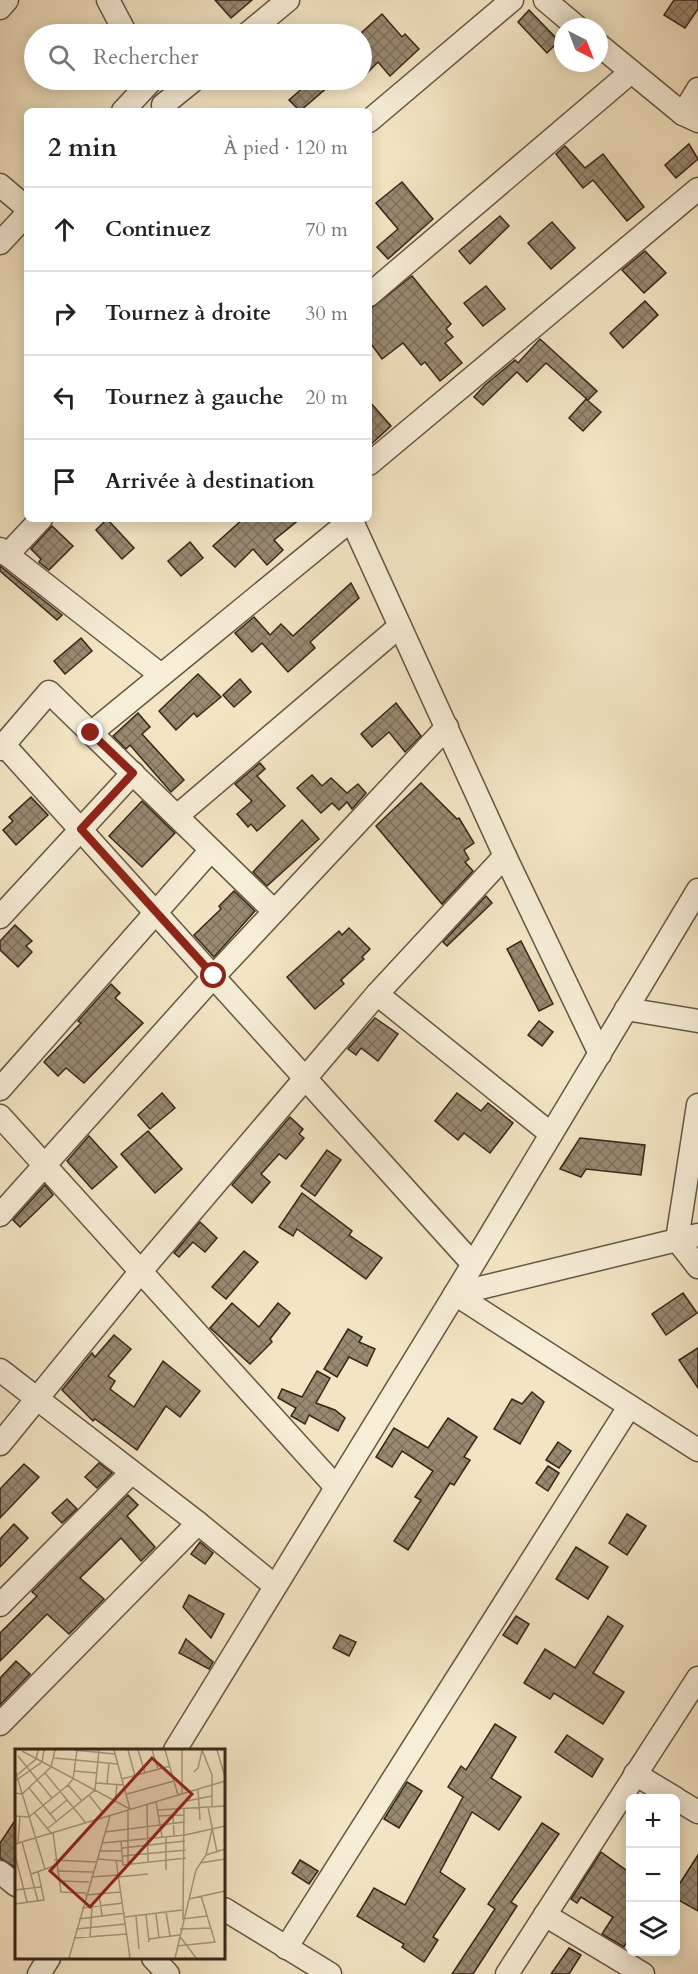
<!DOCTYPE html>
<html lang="fr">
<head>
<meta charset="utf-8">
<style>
  body { margin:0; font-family:Cardo,serif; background:#f6f6f6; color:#222 }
  .controls { position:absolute; right:18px; bottom:18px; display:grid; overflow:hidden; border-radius:9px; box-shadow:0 3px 15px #0003 }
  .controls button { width:54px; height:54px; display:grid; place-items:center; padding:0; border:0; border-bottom:2px solid #e0e0e0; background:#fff; color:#222; font:30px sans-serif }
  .compass { position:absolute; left:554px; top:18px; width:54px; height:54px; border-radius:50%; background:#fff; box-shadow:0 3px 15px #0003; rotate:138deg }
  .stop { position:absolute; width:18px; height:18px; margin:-14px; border:4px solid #8f2418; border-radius:50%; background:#fff }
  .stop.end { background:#8f2418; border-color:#fff; box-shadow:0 2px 6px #0008 }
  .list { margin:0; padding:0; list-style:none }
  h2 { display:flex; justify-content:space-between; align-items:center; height:78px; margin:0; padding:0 24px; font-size:26px }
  h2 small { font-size:20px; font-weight:400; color:#767676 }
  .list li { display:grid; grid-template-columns:39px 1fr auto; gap:18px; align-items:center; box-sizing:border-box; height:84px; padding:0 24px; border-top:2px solid #e0e0e0 }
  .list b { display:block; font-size:22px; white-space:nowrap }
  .list em { font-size:20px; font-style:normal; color:#767676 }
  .icon { flex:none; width:33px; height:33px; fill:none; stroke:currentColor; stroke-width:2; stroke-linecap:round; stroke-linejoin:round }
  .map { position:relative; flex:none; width:698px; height:1974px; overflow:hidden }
  .search { position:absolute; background:#fff; box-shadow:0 3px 15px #0003; left:24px; top:24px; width:348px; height:66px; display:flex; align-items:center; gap:15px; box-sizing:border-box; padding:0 21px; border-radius:33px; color:#767676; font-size:22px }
  .panel { position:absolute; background:#fff; box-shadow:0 3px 15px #0003; left:24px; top:108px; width:348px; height:414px; border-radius:9px }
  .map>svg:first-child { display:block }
</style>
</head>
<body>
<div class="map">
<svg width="698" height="1974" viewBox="0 0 698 1974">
  <defs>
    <pattern id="building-cross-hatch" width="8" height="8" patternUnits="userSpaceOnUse" patternTransform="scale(1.5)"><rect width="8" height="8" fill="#988971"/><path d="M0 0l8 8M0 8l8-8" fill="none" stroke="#7d705c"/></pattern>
  </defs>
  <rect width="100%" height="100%" fill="#f3e5c3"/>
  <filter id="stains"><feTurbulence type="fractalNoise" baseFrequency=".00333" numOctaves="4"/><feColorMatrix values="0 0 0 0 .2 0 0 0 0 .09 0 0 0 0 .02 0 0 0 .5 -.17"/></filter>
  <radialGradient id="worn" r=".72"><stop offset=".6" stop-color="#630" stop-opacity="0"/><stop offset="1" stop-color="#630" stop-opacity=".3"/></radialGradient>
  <g fill="url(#building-cross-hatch)" stroke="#362618" stroke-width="1.5">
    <polygon points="215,0 252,0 231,18"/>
    <polygon points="674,0 698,0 698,9 685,28 664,15"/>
    <polygon points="529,10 559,41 547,53 518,22"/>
    <polygon points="382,14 402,37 405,34 419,49 390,76 378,62 362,78 362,32"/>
    <polygon points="312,80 336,80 300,111 289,100"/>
    <polygon points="689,144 698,159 676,178 665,165"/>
    <polygon points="565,146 585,168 603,154 644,207 627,221 593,180 583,188 556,154"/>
    <polygon points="402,182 433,219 388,259 377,247 398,229 376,203"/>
    <polygon points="500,216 509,226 470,264 459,251"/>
    <polygon points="552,222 575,248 551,269 528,243"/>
    <polygon points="645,251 666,273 644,293 622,270"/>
    <polygon points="412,276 451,324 446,329 453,337 445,343 462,363 440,381 425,362 421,365 403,343 382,359 369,341 369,310"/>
    <polygon points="486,286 505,309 483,326 464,303"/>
    <polygon points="645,301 658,315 623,348 610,333"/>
    <polygon points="540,339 597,391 588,400 546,363 527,382 517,372 483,405 474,397 485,385 515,360 518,363"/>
    <polygon points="586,399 601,412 583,431 569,418"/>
    <polygon points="369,401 391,426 369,446"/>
    <polygon points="107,519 134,548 122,559 96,530"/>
    <polygon points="243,519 300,519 274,540 283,550 267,565 253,549 235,567 213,546"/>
    <polygon points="52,526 73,546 49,570 39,562 41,559 31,549"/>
    <polygon points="190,542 203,558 181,576 168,561"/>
    <polygon points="0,566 62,615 57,620 0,571"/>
    <polygon points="351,583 359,598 310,642 315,648 288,672 262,643 252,652 235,633 254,617 270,635 281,624 293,636"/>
    <polygon points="81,638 92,651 65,674 54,661"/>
    <polygon points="198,674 221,697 197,717 194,713 176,730 159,711"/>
    <polygon points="240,679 251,692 234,707 223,695"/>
    <polygon points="396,703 421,736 405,752 389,732 372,747 361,734"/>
    <polygon points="138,713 150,727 142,734 184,780 171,792 130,745 126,749 113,736"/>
    <polygon points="260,763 265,769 257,776 285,806 257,831 251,824 248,827 237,814 252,801 235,784"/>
    <polygon points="312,775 322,786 331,778 347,793 358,784 366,793 352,809 347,802 339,810 332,803 321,813 297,788"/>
    <polygon points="421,783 457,819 459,818 474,843 464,850 469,859 465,862 473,871 442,904 376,826"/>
    <polygon points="31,797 48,815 16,845 3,830 13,821 9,817"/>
    <polygon points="142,801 175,833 142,867 109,836"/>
    <polygon points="302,820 319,839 267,886 253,872"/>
    <polygon points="234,891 255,911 214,957 194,935 221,909 219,906"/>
    <polygon points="486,896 492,903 447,946 443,942"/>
    <polygon points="15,925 32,941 26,946 32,952 18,967 0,950 0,941"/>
    <polygon points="349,928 370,949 362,957 364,959 341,980 344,984 315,1009 287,977 339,931 342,935"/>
    <polygon points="521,941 553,1004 539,1011 507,949"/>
    <polygon points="111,984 120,993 115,998 143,1023 84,1083 66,1068 58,1076 44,1062 81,1023 78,1021"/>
    <polygon points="375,1018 398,1034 378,1061 361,1048 356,1055 348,1049"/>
    <polygon points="539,1021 553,1032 542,1046 528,1035"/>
    <polygon points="162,1093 175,1108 150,1129 138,1115"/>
    <polygon points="457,1093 481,1111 488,1103 513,1123 490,1153 464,1133 458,1140 435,1121"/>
    <polygon points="290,1117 303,1129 299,1134 304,1138 286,1159 279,1154 261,1174 270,1182 252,1203 232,1185"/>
    <polygon points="148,1131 182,1169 155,1193 121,1154"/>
    <polygon points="89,1136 117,1167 92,1189 67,1161"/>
    <polygon points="580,1138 645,1145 641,1175 586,1169 581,1177 560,1169"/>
    <polygon points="327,1150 341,1160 315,1196 301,1186"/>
    <polygon points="45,1185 53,1195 20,1227 13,1220"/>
    <polygon points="302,1193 352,1231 349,1235 382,1258 366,1279 297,1229 293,1236 279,1227"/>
    <polygon points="200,1222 217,1238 205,1252 193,1242 179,1257 174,1253"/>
    <polygon points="244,1251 258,1262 226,1299 212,1287"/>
    <polygon points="683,1293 697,1313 666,1335 652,1314"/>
    <polygon points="232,1303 259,1327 278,1303 290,1313 270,1339 272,1342 250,1364 210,1328"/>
    <polygon points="348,1329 362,1337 359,1342 375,1349 367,1366 349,1357 337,1377 324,1369"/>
    <polygon points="114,1335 131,1349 108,1376 115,1381 110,1389 134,1407 163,1361 200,1391 180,1417 166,1406 137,1450 95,1419 93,1421 62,1390 92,1353 95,1357"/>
    <polygon points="698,1348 698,1388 679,1360"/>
    <polygon points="317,1371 330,1378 316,1403 335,1410 345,1418 338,1431 309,1415 305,1424 291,1416 296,1408 278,1398 282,1389 302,1397"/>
    <polygon points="532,1392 544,1402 520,1444 494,1429 512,1399 522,1404"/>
    <polygon points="448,1418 477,1437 464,1457 470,1460 454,1485 450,1483 408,1550 394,1541 421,1500 415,1497 433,1471 402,1451 392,1467 376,1457 394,1428 428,1448"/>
    <polygon points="558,1442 571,1451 559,1468 546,1460"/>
    <polygon points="99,1463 112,1473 97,1488 85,1477"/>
    <polygon points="24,1464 39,1477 0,1518 0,1489"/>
    <polygon points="548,1466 559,1473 548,1491 536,1483"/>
    <polygon points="128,1495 138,1505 127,1516 155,1547 141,1561 121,1538 80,1578 104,1599 69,1634 47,1614 0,1661 0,1633 37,1596 32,1592 37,1587"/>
    <polygon points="67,1499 77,1509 62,1523 52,1513"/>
    <polygon points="627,1514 646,1526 627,1555 609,1543"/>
    <polygon points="14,1524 28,1538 0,1567 0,1539"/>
    <polygon points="200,1542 213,1553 205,1564 191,1554"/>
    <polygon points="576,1547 608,1567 588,1599 556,1579"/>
    <polygon points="189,1595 224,1614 211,1638 183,1607"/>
    <polygon points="516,1616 529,1624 517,1644 503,1635"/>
    <polygon points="608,1616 623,1626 593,1673 624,1692 603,1724 554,1693 550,1699 524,1683 545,1649 575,1668"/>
    <polygon points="340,1635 356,1642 349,1656 333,1648"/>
    <polygon points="186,1639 213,1662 209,1669 179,1653"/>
    <polygon points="16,1661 30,1674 0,1705 0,1678"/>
    <polygon points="495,1724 516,1737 491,1778 521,1797 499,1830 472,1812 440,1872 465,1889 433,1937 438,1940 424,1962 402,1947 404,1944 357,1916 374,1888 405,1905 463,1797 448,1787 461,1766 466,1770"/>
    <polygon points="567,1735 603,1759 592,1777 555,1752"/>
    <polygon points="407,1782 422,1791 399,1828 384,1819"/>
    <polygon points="16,1819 16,1868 0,1858 0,1843"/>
    <polygon points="542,1823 559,1834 511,1902 517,1906 473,1974 452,1974 495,1909 488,1904"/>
    <polygon points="601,1852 630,1873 630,1936 624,1947 602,1934 613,1917 581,1897 577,1903 571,1899"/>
    <polygon points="698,1855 698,1911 675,1898 675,1891"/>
    <polygon points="300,1860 318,1871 309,1884 292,1873"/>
    <polygon points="569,1948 581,1955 569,1974 551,1974"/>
  </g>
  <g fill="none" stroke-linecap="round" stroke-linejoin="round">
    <g stroke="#655643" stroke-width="25">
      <g id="minor">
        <polyline points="108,0 126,34"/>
        <polyline points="545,0 577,27"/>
        <polyline points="0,8 7,0"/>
        <polyline points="247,34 288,0"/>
        <polyline points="599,45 683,114 698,121"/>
        <polyline points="163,105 194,80"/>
        <polyline points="123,111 151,81"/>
        <polyline points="683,114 698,89"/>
        <polyline points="369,121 512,0"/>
        <polyline points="0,185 27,208"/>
        <polyline points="0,243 27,214"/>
        <polyline points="369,295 631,72"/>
        <polyline points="369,464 698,189"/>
        <polyline points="351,519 505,856 600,1054"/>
        <polyline points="0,549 161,675"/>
        <polyline points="7,555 41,519"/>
        <polyline points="91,733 351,520"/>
        <polyline points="4,745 472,1263"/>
        <polyline points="0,749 49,692 274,911"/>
        <polyline points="177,816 400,626"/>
        <polyline points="0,917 133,773"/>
        <polyline points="377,994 551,1134"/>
        <polyline points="626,1009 698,1021"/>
        <polyline points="0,1089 211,850"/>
        <polyline points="698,1105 677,1240 698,1267"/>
        <polyline points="0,1116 336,1487"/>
        <polyline points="0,1215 214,976 447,727"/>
        <polyline points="455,1294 698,1450"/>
        <polyline points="455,1294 698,1235"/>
        <polyline points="0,1370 198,1523 275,1586"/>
        <polyline points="0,1444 141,1271 377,994 505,856"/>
        <polyline points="0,1605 131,1473"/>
        <polyline points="0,1724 198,1523"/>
        <polyline points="175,1750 455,1294 698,890"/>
        <polyline points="635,1774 675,1798"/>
        <polyline points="676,1799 698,1812"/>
        <polyline points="0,1872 16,1885"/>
        <polyline points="224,1909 330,1974"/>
        <polyline points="545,1915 643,1974"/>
        <polyline points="286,1948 629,1407"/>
        <polyline points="153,1958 168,1974"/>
        <polyline points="39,1974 49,1958"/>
        <polyline points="507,1974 698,1678"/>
      </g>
    </g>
    <use href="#minor" stroke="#f7eed8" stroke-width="22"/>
  </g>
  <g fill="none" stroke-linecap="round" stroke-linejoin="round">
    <polyline stroke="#8f2418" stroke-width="8" points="91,733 133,773 81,829 214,976"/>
  </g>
  <g transform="translate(15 1749)">
    <rect width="210" height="210" fill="#f3e5c3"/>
    <path fill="none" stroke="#a7997f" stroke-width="1.5" d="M59 1 100 5M99 1 115 60M113 1 120 27M123 1 130 24M137 1 143 20M150 1 163 46M187 1 197 26V58M202 1 210 28M7 2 115 60M3 7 37 49M39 9 103 15M0 21 30 120M59 22 82 24M179 23 183 19 187 2M30 24 71 74M1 27 21 10 23 1M107 30 155 17M0 32 27 13 29 1M81 34 109 36M92 35 94 14M53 36 67 52M14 39 41 72M183 41 185 71M0 44 7 45 36 18 40 1M112 45 159 32M167 45V1M74 46 88 64M172 52 197 47M141 53 147 88M132 56 133 113M193 58 202 103M169 59 168 170 192 167M113 61V115M142 61 210 57M19 63 36 84M87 63 100 52 102 36M35 65 52 51M158 66 159 86M0 67 14 68 53 36 58 30 62 1M143 67 169 66M32 80 80 41 84 1M90 83 169 73M38 84 46 143 71 144M106 92 108 116 171 109M7 93 23 152M3 94 5 67M87 94 170 86 210 77M0 95 210 32M107 99 170 92M84 102H107M0 106 12 153M191 106 210 100M107 107 171 101M82 110 108 112M39 111 81 113M101 111 115 209M185 114 210 110M151 121V87M42 122 78 123M16 125 42 116M76 128 103 126M103 128 133 125M44 132 74 133M0 141 26 138M84 145 87 167M70 146 106 143M174 150 210 142M0 155 29 151 23 122M67 159 108 154M151 163 155 187M141 165 144 189M131 166 134 193M121 167 124 200M110 168 167 161M64 170 110 164M61 180 111 175M165 180 196 179M75 188 77 158M59 189 112 185M134 190 164 186 181 209M162 197 200 193 186 147M54 209 95 67M160 209 181 121 191 106 197 81"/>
    <path fill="#8f2418" fill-opacity="0.15" stroke="#8f2418" stroke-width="3" d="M137 9 177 45 75 158 35 122Z"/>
    <rect width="210" height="210" fill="none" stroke="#362618" stroke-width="3"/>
  </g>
  <rect width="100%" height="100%" filter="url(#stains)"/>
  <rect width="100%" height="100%" fill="url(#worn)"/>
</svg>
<div class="controls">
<button>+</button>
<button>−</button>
<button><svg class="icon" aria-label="layers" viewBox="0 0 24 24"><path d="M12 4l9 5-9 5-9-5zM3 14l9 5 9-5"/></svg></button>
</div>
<svg class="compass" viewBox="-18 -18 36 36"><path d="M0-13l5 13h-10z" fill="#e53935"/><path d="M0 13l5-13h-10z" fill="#767676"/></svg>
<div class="stop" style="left:214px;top:976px"></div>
<div class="stop end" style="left:91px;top:733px"></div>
<div class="search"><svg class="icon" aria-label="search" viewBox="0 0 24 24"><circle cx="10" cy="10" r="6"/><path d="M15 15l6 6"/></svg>Rechercher</div>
<section class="panel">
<h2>2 min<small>À pied · 120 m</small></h2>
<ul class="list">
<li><svg class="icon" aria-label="ahead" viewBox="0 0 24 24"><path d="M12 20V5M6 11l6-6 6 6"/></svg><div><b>Continuez</b></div><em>70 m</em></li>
<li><svg class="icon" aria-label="right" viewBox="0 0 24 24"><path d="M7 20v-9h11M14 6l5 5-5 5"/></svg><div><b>Tournez à droite</b></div><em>30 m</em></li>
<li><svg class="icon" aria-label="left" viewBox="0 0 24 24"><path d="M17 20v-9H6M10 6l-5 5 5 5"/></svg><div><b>Tournez à gauche</b></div><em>20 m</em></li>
<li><svg class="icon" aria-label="arrive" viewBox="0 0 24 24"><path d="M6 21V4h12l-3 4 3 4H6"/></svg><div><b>Arrivée à destination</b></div></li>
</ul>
</section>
</div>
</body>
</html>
